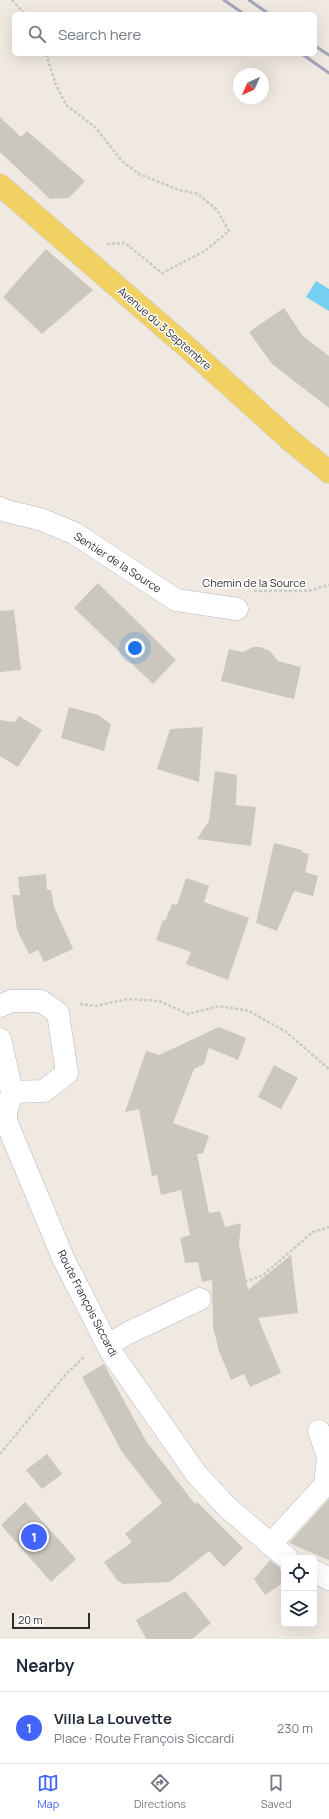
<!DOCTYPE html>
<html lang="en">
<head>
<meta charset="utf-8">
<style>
  body { margin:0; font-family:Manrope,sans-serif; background:#f2f2f3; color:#1f2937 }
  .controls { position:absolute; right:12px; bottom:12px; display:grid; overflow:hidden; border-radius:6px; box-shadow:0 4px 16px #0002 }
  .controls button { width:36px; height:36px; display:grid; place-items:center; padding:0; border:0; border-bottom:1px solid #e0e1e3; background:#fff; color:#1f2937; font:20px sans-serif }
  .compass { position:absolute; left:233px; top:68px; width:36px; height:36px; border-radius:50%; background:#fff; box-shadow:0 4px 16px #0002; rotate:225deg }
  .scale { position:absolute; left:12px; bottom:10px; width:78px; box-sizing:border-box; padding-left:4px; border:2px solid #2e2e2e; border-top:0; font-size:11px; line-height:14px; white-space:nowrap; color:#2e2e2e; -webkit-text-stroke:3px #fff; paint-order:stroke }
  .you { position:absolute; left:135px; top:648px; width:14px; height:14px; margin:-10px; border:3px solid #fff; border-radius:50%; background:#1a73e8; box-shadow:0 0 0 6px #1a73e833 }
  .badge { display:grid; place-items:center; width:26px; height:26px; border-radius:50%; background:#4264fb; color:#fff; font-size:13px; font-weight:700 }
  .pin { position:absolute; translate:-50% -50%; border:2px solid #fff; box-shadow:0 1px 4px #0006 }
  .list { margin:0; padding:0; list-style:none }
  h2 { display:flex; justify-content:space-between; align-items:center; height:52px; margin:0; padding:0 16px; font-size:17px }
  h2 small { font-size:13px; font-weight:400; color:#747a83 }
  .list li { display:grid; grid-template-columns:26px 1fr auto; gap:12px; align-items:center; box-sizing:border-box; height:72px; padding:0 16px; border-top:1px solid #e0e1e3 }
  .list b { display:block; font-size:15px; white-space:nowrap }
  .list p { margin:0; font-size:13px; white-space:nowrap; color:#747a83 }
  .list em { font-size:13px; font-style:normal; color:#747a83 }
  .icon { flex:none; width:22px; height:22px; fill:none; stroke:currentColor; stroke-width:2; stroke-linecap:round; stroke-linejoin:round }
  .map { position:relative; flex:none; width:329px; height:1639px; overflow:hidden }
  .search { position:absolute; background:#fff; box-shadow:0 4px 16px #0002; left:12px; right:12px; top:12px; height:44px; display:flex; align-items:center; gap:10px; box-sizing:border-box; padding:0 14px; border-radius:6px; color:#747a83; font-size:15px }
  .sheet { height:124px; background:#fff }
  nav { display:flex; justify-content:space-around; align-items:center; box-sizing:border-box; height:56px; border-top:1px solid #e0e1e3; background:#fff; font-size:11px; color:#747a83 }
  nav a { display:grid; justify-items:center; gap:2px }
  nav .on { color:#4264fb }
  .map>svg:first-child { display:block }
</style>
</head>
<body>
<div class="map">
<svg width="329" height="1639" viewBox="0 0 329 1639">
  <rect width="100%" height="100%" fill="#efe9e1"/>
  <polygon fill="#75cff0" points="316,281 329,289 329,311 306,297"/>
  <g fill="#cbc7bf">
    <polygon points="0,117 21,137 27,131 85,181 69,198 50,199 0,152"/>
    <polygon points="46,249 93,290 42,334 3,297"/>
    <polygon points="284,308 303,336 329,356 329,408 272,364 249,332"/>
    <polygon points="98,583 176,660 153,684 74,608"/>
    <polygon points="14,610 21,670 0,672 0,611"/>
    <polygon points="253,647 260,647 270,651 278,661 301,667 294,699 221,681 229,649 243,652"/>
    <polygon points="69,707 98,715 111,724 104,751 61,738"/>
    <polygon points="19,716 42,730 18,767 0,756 0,720 15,722"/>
    <polygon points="203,727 199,782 157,769 170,729"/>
    <polygon points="215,771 237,775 236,805 256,807 251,846 197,839 209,821"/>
    <polygon points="274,843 302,850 302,852 309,854 305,872 318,876 313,896 294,891 277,931 256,923"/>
    <polygon points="46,874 47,890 51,890 54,907 73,949 44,962 38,950 29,954 17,930 12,895 20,895 18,877"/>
    <polygon points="186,878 209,886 204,902 249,918 228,980 186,964 191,952 156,940 163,920 165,921 172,904 177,905"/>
    <polygon points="219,1027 246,1038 238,1060 209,1048 204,1064 194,1069 173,1123 209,1136 203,1153 197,1154 209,1213 220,1211 225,1227 241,1223 239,1244 248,1290 291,1255 298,1313 258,1318 281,1373 250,1387 244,1374 231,1380 219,1351 213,1327 212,1280 202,1282 198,1262 185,1263 180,1238 190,1235 181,1190 161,1195 157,1175 152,1176 139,1109 125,1112 146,1051 159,1055"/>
    <polygon points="274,1065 298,1078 281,1109 258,1097"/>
    <polygon points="104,1364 146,1441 195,1504 197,1502 243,1548 224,1567 209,1551 170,1582 123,1584 117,1580 104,1562 132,1542 125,1534 162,1503 122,1452 82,1377"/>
    <polygon points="47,1454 62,1474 42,1489 26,1470"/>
    <polygon points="329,1499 329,1560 289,1543"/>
    <polygon points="25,1502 76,1559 51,1582 1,1525"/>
    <polygon points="270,1560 279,1567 284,1576 284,1582 265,1595 254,1579"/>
    <polygon points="185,1591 211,1623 192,1639 146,1639 136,1620"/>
  </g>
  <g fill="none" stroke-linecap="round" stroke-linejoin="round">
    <g stroke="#b4b7c1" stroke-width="23">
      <g id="minor">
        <polyline points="0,508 6,511 40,519 74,533 176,600 237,609"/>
        <polyline points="0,1006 11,1001 41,1001 58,1013 67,1073 44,1091 12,1092"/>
        <polyline points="0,1039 12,1092 6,1112 6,1121 64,1260 111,1352 197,1475 228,1508 287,1558"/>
        <polyline points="109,1345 128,1333 200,1299"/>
        <polyline points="270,1545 325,1485 328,1457 319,1431"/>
        <polyline points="314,1571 329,1579"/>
      </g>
    </g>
    <g stroke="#c9c9c9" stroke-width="23">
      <polyline id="major" points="0,185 188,348 290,440 329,472"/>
    </g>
    <g stroke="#c9c9c9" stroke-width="2.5" stroke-dasharray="3 2" stroke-linecap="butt">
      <polyline points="12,0 25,14"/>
      <polyline points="46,54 56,85 66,105 95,127 122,161 139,174 179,190 198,194 217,210 229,231 205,251 162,273 125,243 107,244"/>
      <polyline points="254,591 308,591 329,585"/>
      <polyline points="80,1004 95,1006 128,999 159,1001 188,1014 219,1006 249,1011 286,1032 329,1069"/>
      <polyline points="221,1289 262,1276 313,1232 329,1227"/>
      <polyline points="0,1454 66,1374 85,1356"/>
    </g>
    <use href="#minor" stroke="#fff" stroke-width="22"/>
    <use href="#major" stroke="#f2d163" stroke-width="22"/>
    <g stroke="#a3a6b8" stroke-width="3">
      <polyline points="224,0 244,14"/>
      <polyline points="249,0 269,14"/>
      <polyline points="315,46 329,55"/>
      <polyline points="302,54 329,73"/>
    </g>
  </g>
  <g text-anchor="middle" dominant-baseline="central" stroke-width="3" stroke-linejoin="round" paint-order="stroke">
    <g font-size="11" fill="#2e2e2e" stroke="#fff">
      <text transform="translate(165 328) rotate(41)">Avenue du 3 Septembre</text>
      <text transform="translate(118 562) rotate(33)">Sentier de la Source</text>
      <text x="254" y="582">Chemin de la Source</text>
      <text transform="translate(88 1303) rotate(63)">Route François Siccardi</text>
    </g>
  </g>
</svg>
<div class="controls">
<button><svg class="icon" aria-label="locate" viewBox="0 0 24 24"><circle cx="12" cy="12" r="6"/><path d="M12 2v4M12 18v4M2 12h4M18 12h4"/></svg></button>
<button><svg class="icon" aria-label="layers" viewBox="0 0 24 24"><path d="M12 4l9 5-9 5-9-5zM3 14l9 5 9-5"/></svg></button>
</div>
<svg class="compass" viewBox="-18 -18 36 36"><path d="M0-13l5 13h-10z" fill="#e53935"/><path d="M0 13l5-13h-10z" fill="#747a83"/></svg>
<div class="scale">20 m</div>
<div class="you"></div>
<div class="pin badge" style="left:34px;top:1537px">1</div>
<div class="search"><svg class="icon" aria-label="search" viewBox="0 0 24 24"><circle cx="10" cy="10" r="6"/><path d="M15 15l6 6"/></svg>Search here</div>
</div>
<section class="sheet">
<h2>Nearby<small></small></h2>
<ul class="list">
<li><span class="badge">1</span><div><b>Villa La Louvette</b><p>Place · Route François Siccardi</p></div><em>230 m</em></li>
</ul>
</section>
<nav>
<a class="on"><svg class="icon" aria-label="map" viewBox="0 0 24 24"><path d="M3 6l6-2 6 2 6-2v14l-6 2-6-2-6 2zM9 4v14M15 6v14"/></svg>Map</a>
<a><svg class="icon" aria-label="directions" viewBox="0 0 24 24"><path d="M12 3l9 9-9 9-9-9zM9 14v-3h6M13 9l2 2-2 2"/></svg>Directions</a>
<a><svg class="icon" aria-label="saved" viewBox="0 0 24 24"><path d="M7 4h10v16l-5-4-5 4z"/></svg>Saved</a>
</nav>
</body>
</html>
